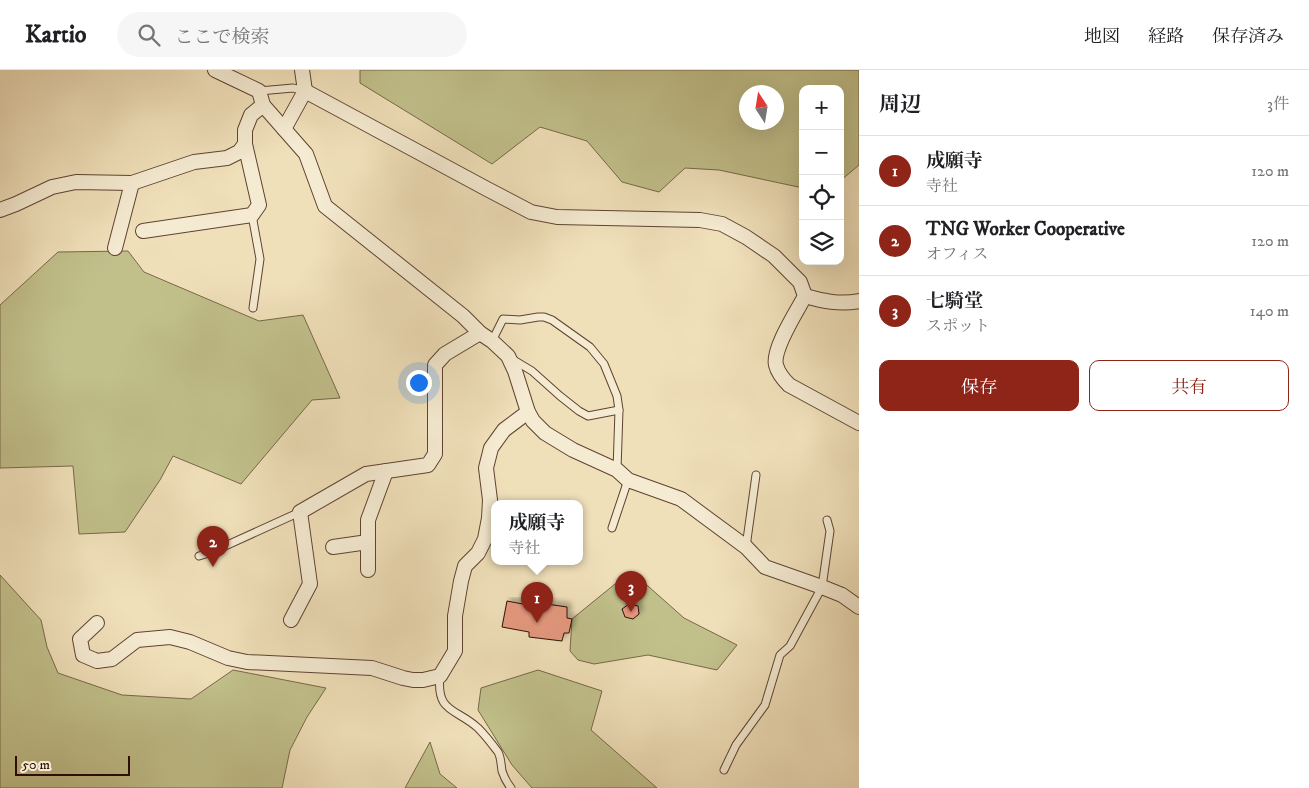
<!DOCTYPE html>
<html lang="ja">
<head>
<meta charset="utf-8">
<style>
  body { margin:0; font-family:"IM FELL DW Pica","Noto Serif JP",serif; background:#f6f6f6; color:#202124 }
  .controls { position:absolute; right:15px; top:15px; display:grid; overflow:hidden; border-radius:10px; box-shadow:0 5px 20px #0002 }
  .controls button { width:45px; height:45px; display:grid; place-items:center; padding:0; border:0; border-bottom:1px solid #e0e0e0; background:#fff; color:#202124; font:25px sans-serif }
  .compass { position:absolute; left:739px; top:15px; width:45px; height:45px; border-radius:50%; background:#fff; box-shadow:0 5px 20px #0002; rotate:348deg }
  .scale { position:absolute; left:15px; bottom:12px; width:115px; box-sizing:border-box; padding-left:5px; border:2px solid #2f0f04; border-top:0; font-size:14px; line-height:18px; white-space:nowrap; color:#2f0f04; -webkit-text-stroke:4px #f5ebd2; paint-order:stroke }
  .you { position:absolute; left:418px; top:312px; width:18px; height:18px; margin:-12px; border:4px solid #fff; border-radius:50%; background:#1a73e8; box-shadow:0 0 0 8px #1a73e833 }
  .badge { display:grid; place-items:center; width:32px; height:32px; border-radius:50%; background:#8f2418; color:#fff; font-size:16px; font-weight:700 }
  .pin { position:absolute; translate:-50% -41px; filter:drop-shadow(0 1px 2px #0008) }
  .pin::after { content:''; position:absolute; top:26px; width:18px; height:15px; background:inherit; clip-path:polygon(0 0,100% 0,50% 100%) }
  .popup { position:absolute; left:491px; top:430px; width:92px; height:65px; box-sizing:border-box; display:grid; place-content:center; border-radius:10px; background:#fff; filter:drop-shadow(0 1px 4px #0005); font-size:16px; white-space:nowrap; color:#757577 }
  .popup b { font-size:19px; color:#202124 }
  .popup::after { content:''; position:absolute; left:50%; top:100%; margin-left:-10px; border:10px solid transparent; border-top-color:#fff }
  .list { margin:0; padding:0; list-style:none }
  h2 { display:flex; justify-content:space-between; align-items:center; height:65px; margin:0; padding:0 20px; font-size:21px }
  h2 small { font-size:16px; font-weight:400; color:#757577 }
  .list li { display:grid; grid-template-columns:32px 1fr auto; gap:15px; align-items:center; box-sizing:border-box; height:70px; padding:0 20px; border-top:1px solid #e0e0e0 }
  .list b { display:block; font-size:19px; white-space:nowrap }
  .list p { margin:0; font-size:16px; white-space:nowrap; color:#757577 }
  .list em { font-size:16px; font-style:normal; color:#757577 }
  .actions { display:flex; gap:10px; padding:15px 20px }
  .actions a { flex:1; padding:11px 0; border:1px solid #8f2418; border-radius:10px; text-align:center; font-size:18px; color:#8f2418 }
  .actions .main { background:#8f2418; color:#fff }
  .icon { flex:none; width:28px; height:28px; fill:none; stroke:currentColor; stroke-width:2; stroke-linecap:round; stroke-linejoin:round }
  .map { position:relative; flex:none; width:859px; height:718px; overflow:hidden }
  header { display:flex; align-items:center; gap:30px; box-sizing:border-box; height:70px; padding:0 25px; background:#fff; border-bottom:1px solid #e0e0e0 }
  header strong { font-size:24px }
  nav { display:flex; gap:28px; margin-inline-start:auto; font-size:18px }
  .search { width:350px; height:45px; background:#f6f6f6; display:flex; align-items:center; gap:12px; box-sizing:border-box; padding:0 18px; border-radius:28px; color:#757577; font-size:19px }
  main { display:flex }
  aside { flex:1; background:#fff }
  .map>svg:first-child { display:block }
</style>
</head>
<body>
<header>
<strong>Kartio</strong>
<div class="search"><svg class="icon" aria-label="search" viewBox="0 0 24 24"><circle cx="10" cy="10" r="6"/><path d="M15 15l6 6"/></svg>ここで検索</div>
<nav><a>地図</a><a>経路</a><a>保存済み</a></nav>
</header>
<main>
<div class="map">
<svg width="859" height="718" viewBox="0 0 859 718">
  <defs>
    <filter id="shadow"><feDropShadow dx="4" dy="-4" stdDeviation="2.5" flood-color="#0004"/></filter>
  </defs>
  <rect width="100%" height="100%" fill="#f0e0ba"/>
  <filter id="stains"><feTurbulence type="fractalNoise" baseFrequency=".004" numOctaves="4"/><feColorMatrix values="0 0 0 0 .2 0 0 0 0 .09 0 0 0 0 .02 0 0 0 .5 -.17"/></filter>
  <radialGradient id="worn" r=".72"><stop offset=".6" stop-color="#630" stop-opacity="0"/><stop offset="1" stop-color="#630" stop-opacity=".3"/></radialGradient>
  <g fill="#c1c08b" stroke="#786848" fill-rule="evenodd">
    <path d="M360 0H859V95L840 111V19H803V118L719 100 685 98 659 122 622 112 587 71 540 57 492 94 360 13ZM776 22V52H746V22Z"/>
    <polygon points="128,181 144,202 259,251 303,245 340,328 312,330 241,414 173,386 160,410 125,462 79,464 73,396 0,398 0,235 58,182"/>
    <polygon points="631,501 684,548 737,575 717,600 648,585 594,594 578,590 570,581 572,549"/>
    <polygon points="0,505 41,550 47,577 58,603 122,625 191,629 233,600 326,618 307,647 290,680 282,718 0,718"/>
    <polygon points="538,600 602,621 591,660 657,718 532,718 512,695 478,640 481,618"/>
    <polygon points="430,672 440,704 457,718 405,718"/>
  </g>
  <g fill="#e5997f" stroke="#2f0f04" filter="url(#shadow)">
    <polygon points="507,531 533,536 533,532 567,537 567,548 572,549 569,563 564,563 562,571 529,567 529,562 502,557"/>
    <polygon points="629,534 638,536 639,544 633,549 625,547 622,539"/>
  </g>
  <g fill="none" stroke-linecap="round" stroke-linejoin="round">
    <g stroke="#5f4332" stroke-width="9">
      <g id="service">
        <polyline points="259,21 293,18 305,21"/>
        <polyline points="252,145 260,189 253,238"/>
        <polyline points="492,271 503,249 520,250 538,247 544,247 552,250 590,277 604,294 617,326 619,340 617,400"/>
        <polyline points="512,289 532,301 560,326 579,341 588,346 619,340"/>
        <polyline points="612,458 628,410"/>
        <polyline points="746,477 756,405"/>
        <polyline points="199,486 212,482 300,442"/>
        <path d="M440 606C436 643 456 638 478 658 485 665 492 674 498 682 501 687 501 695 502 701 504 707 507 713 511 718"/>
        <polyline points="724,700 736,675 765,635 780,585 790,576 822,517 830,461 827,450"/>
      </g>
    </g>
    <g stroke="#5f4332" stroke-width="16">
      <g id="minor">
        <polyline points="215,0 259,21 263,35 306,84 325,136 463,246 480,263 492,271 508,286 515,301 528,342 533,351 545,363 573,380 617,400 628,410 681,429 746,477 765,497 822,517 842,525 859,537"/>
        <path d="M305 21 487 119 531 142 557 147 700 150 722 154 746 167 774 186 800 212 805 226C797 241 772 279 776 295 778 303 784 310 789 315L859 353"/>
        <polyline points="284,59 305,21 302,0"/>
        <polyline points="0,140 16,134 52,117 76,112 132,113 194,92 227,88 239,82 245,74 245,60 251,45 263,35"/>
        <polyline points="143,161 252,145 259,135 245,74"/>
        <polyline points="115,178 132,113"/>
        <path d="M805 226C823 231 840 235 859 231"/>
        <polyline points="333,477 368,472"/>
        <polyline points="368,500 368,450 386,401"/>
        <polyline points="291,550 310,514 300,442 366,404 428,395 435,384 435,295 445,284 480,263"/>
        <polyline points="97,553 80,569 83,585 97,591 112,589 137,570 170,567 190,572 228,588 247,592 372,598 403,608 413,610 423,610 440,606 455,581 455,546 461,511 465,496 478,483 485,469 489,448 490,430 486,398 491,378 504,360 528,342"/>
      </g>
    </g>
    <use href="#service" stroke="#f5ebd2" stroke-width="7"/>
    <use href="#minor" stroke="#f5ebd2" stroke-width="14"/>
  </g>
  <rect width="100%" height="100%" filter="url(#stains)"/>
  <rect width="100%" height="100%" fill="url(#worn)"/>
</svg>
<div class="controls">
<button>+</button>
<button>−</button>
<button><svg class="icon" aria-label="locate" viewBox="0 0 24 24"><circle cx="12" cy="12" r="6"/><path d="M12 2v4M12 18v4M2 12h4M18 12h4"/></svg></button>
<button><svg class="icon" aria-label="layers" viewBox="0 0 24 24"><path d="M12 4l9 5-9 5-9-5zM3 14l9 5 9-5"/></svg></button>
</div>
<svg class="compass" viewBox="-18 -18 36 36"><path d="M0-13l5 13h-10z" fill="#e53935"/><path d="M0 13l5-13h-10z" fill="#757577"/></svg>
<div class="scale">50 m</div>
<div class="you"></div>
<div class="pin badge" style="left:537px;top:553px">1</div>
<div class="popup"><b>成願寺</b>寺社</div>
<div class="pin badge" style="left:213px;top:497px">2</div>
<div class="pin badge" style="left:631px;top:542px">3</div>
</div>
<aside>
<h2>周辺<small>3件</small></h2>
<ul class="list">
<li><span class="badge">1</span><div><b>成願寺</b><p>寺社</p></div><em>120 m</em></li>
<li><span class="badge">2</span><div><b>TNG Worker Cooperative</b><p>オフィス</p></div><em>120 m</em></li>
<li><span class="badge">3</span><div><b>七騎堂</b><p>スポット</p></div><em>140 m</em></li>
</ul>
<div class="actions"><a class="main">保存</a><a>共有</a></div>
</aside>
</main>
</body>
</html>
